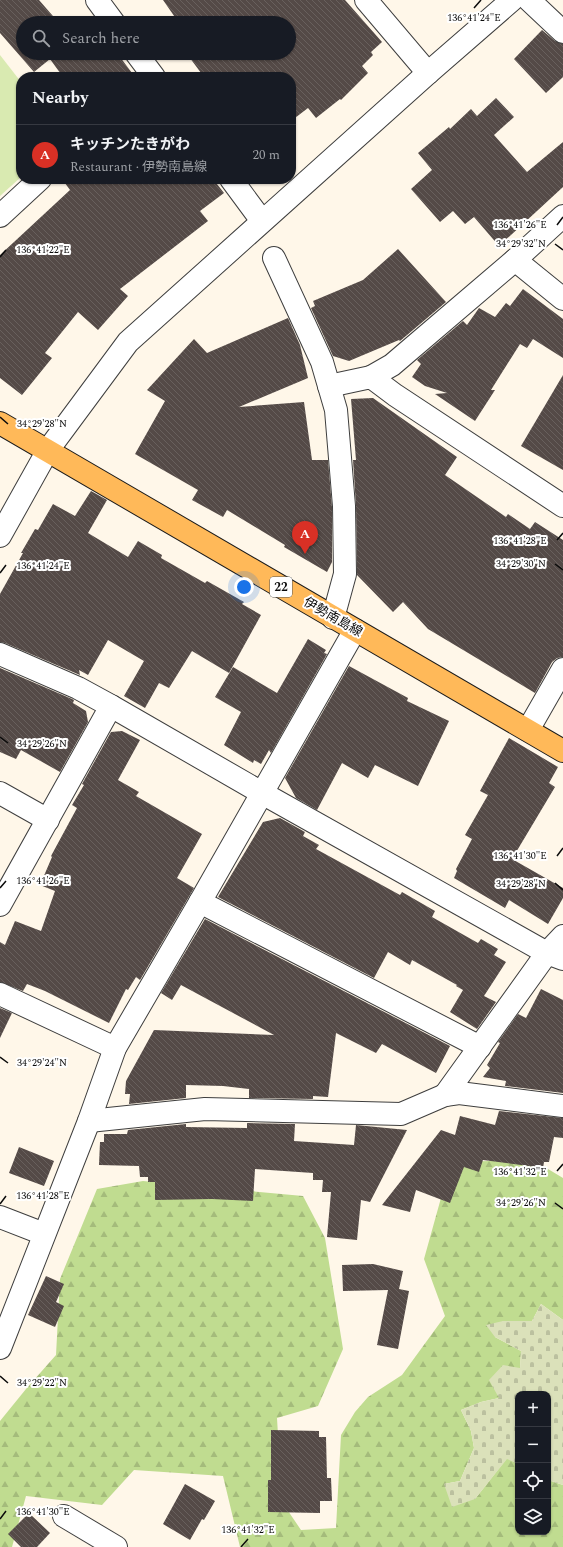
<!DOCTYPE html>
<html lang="en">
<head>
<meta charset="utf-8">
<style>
  body { margin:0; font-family:Spectral,"Noto Sans JP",serif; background:#242831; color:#f1f3f6 }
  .controls { position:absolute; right:12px; bottom:12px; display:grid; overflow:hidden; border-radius:8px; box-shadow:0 1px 3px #0004 }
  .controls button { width:36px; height:36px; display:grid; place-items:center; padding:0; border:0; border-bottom:1px solid #363941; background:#171b24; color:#f1f3f6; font:20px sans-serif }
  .you { position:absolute; left:244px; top:587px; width:14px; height:14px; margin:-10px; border:3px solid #fff; border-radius:50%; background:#1a73e8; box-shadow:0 0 0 6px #1a73e833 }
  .badge { display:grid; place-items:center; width:26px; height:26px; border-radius:50%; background:#d93025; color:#fff; font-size:13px; font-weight:700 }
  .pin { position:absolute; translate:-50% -33px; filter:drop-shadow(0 1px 2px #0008) }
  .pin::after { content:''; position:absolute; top:21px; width:14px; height:12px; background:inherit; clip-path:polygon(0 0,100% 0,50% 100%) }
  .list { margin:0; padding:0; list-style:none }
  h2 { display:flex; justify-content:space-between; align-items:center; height:52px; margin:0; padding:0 16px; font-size:17px }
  h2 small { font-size:13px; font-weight:400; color:#9ea1a6 }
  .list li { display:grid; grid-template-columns:26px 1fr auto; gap:12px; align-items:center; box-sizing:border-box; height:60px; padding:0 16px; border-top:1px solid #363941 }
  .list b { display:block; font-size:15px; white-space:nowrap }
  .list p { margin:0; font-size:13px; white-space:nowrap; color:#9ea1a6 }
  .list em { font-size:13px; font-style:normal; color:#9ea1a6 }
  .icon { flex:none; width:22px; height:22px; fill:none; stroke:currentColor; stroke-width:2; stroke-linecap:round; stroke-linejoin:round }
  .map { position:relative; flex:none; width:563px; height:1547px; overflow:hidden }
  .search { position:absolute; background:#171b24; box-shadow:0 1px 3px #0004; left:16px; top:16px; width:280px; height:44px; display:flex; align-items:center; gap:10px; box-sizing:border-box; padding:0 14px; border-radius:22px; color:#9ea1a6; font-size:15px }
  .panel { position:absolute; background:#171b24; box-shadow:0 1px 3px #0004; left:16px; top:72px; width:280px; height:112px; border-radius:16px }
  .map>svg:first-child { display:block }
</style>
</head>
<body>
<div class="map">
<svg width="563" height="1547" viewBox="0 0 563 1547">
  <defs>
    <pattern id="forest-firs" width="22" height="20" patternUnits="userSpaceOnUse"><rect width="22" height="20" fill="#c0dc90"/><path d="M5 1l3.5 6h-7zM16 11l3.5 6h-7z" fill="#a4bb7b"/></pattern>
    <pattern id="cemetery-stones" width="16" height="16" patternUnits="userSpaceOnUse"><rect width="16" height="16" fill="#dbe1ba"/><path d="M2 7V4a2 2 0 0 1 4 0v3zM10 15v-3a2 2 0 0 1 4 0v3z" fill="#bbc09f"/></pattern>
    <pattern id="building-back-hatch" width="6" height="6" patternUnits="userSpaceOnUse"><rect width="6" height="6" fill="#544a47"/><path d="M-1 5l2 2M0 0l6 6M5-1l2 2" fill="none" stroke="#68605d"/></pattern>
  </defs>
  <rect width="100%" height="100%" fill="#fff7e9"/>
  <polygon fill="url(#forest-firs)" points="533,1160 563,1178 563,1320 541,1304 532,1321 503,1321 495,1337 521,1351 520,1369 499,1398 481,1402 461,1410 471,1431 474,1448 460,1481 444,1484 475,1499 507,1458 518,1464 518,1532 548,1532 548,1480 563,1485 563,1547 240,1547 223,1476 134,1470 102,1505 26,1496 12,1547 0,1547 0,1421 26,1389 56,1355 60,1279 97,1189 143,1181 303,1196 325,1238 343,1349 318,1406 277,1418 282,1502 301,1530 336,1528 341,1435 355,1412 368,1397 402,1375 445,1316 424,1259 451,1162"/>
  <polygon fill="url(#cemetery-stones)" points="541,1304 563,1320 563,1485 548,1480 548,1394 518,1394 518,1464 507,1459 475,1499 452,1507 444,1484 460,1481 474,1448 471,1431 461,1410 481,1402 499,1398 489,1380 503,1365 520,1368 521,1351 495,1337 486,1325 503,1321 532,1321"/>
  <polygon fill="#d9eab1" points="0,55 21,82 21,177 0,196"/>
  <g fill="url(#building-back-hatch)">
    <polygon points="0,0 39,0 59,23 23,23 23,53 117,53 135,77 63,77 50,59 34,72 0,33"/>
    <polygon points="163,0 345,0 382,42 371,52 373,55 362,66 368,73 341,100 340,99 316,118 308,108 291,121 291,77 204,77 187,54 289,53 289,23 179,23"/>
    <polygon points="542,30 555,41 563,44 563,77 546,93 514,59"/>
    <polygon points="496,98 514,117 494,135 527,172 563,142 563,187 499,246 474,217 465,224 453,211 440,222 411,189 432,170 418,153 449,127 450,129 471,109 477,116"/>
    <polygon points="62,179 213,179 224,193 200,211 208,221 120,289 128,296 98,330 78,312 45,353 52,358 22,395 0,378 0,255 70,190"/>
    <polygon points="398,249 446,302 400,341 399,340 349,361 333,356 311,308 315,306 313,301 363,280"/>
    <polygon points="523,289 563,319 563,358 533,339 527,348 520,344 491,390 495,390 475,421 435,394 447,393 425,386 412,377 421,364 417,360 463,321 467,325 479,308 495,317 506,303 510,306"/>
    <polygon points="288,318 300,345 308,378 239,407 304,402 312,460 328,460 332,507 332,562 327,572 284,547 285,545 227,510 223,517 192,500 198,490 135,454 165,401 147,390 194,339 207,353"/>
    <polygon points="563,375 563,470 521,446"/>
    <polygon points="373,398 457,457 445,475 506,517 508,514 530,529 535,522 563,540 563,657 557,658 552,662 535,693 428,629 403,602 393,612 357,575 356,506 353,460 356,460 351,399"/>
    <polygon points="91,491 107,500 88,533 128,557 138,541 162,555 161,558 205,583 207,581 244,602 242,604 261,615 229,673 192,651 169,688 159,683 145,708 124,696 144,661 108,640 88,675 79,670 80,675 5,643 0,642 0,594 23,553 21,553 35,529 38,530 53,504 75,516"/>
    <polygon points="308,639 326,650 324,653 327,654 271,753 269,750 261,764 254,760 253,763 224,745 241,712 215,697 233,667 277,693"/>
    <polygon points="349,666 408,698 407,701 449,721 418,786 375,765 368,778 342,763 317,810 296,798 285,778"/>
    <polygon points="0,668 72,699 74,700 73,703 86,711 88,722 60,772 21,750 16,759 0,752"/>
    <polygon points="122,731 140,740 118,780 139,792 136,796 202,834 177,878 194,888 140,980 136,977 128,990 126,989 109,1023 45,991 27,984 23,991 0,982 0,942 5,945 15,921 41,931 55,891 40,885 52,857 51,856 77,808 72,805 84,785 82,784 111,732"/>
    <polygon points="509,738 558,767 549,783 555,787 512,859 563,888 563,898 548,924 509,900 505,908 454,878 457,871 456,869 472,839 465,835 488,795 480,791"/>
    <polygon points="280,818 305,832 303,836 319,845 316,849 400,895 402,892 435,911 432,917 478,943 481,939 498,949 494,955 506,962 484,996 496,1002 477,1029 450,1012 463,990 456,986 457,985 412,960 410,965 388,952 374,978 218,897 263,822"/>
    <polygon points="205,919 450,1046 436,1073 382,1044 376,1053 336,1033 328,1097 313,1096 313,1099 249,1098 249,1089 223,1086 186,1085 186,1098 129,1104 130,1094 125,1094 126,1081 154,1030 274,1035 181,985 172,1000 161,993"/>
    <polygon points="541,989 563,1000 563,1093 505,1086 506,1081 483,1077 490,1068 487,1065 500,1043 498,1042 518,1014 526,1018"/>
    <polygon points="0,1008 12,1013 0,1038"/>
    <polygon points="499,1111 563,1118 563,1138 554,1137 549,1162 544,1162 543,1168 483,1160 479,1172 464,1167 450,1203 416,1190 410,1212 382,1205 441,1130 455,1135 460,1116 495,1125"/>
    <polygon points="247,1123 295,1124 294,1141 354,1145 356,1125 407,1130 370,1202 361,1200 357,1240 327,1237 331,1192 322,1192 323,1180 313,1180 313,1173 255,1169 253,1201 212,1199 155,1200 155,1182 148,1182 148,1177 140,1177 139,1166 99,1165 100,1142 104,1142 104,1134 127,1134 128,1130 186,1124 186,1127 247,1128"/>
    <polygon points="19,1147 54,1161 44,1186 9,1173"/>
    <polygon points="373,1264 403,1271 399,1289 409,1291 398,1349 377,1345 388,1290 343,1291 342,1265"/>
    <polygon points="46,1276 64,1284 56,1302 64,1306 55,1327 28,1315"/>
    <polygon points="271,1430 319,1431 319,1437 326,1437 327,1478 331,1478 332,1501 320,1501 320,1513 268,1512 268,1480 271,1480"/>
    <polygon points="185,1484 215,1501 204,1520 202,1519 190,1540 163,1524"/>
    <polygon points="29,1513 50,1533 37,1547 21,1547 8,1534"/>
  </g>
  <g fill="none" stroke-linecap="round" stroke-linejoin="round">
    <g stroke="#3e3e3e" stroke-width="24">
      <g id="minor">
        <polyline points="97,0 114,23"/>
        <polyline points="366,0 428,73"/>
        <polyline points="529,0 563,32"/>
        <polyline points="136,53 154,77"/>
        <polyline points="231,179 262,221"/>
        <polyline points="0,216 40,179"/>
        <polyline points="274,258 322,362 336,410 344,506 345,574 333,618"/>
        <polyline points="515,260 563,299"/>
        <polyline points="371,377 392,365 515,260 563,216"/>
        <polyline points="329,386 371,377 395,395 563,506"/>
        <polyline points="0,654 78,688 111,706 262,793 547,953 563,959"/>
        <polyline points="528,730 563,669"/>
        <polyline points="0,793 48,820"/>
        <polyline points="200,902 480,1047"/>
        <polyline points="0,905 111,706"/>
        <polyline points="0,994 115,1048"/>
        <polyline points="445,1095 547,953 563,936"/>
        <polyline points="89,1121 205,1109 401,1114 445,1095 459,1093 563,1106"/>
        <polyline points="0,1217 44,1234"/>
        <polyline points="0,1348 89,1121 115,1048 200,902 355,630"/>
        <polyline points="64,1516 116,1547"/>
      </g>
    </g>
    <g stroke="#3e3e3e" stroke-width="24">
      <polyline id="tertiary" points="0,536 48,450 128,342 428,73 512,0"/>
    </g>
    <g stroke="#1c1c1c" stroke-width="24">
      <polyline id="primary" points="0,423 563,751"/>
    </g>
    <use href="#minor" stroke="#fff" stroke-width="22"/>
    <use href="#tertiary" stroke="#fff" stroke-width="22"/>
    <use href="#primary" stroke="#ffb959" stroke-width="22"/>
  </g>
  <path fill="none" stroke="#0b0b0b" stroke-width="1.5" d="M474 8 481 0M557 225 563 217M555 244 563 250M0 257 6 250M0 417 8 424M557 540 563 533M555 564 563 570M0 573 6 565M0 737 8 743M557 856 563 848M555 883 563 890M0 888 6 881M0 1057 8 1063M557 1171 563 1164M555 1203 563 1209M0 1204 6 1196M0 1376 8 1383M0 1519 6 1511M241 1547 248 1539"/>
  <g text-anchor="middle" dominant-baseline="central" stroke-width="4" stroke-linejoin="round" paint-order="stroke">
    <rect fill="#fff" stroke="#545454" stroke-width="1" x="270" y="577" width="22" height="20" rx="3"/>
    <g font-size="12" font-weight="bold" fill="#0b0b0b">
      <text x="281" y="587">22</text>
    </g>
    <g font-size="13" fill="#0b0b0b" stroke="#fff">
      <text transform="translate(333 617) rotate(30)">伊勢南島線</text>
    </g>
  </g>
  <g font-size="10" text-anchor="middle" fill="#0b0b0b" stroke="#fff" stroke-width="4" stroke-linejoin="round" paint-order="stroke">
    <text x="474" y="21">136°41'24"E</text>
    <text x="520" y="228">136°41'26"E</text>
    <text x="521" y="247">34°29'32"N</text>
    <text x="43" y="253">136°41'22"E</text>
    <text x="42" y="427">34°29'28"N</text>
    <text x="520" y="544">136°41'28"E</text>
    <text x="521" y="567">34°29'30"N</text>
    <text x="43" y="569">136°41'24"E</text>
    <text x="42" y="747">34°29'26"N</text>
    <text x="520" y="859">136°41'30"E</text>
    <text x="43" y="884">136°41'26"E</text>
    <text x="521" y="887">34°29'28"N</text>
    <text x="42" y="1066">34°29'24"N</text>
    <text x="520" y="1175">136°41'32"E</text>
    <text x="43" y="1199">136°41'28"E</text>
    <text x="521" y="1206">34°29'26"N</text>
    <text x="42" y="1386">34°29'22"N</text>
    <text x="43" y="1515">136°41'30"E</text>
    <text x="248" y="1533">136°41'32"E</text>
  </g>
</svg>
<div class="controls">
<button>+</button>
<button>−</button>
<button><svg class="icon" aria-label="locate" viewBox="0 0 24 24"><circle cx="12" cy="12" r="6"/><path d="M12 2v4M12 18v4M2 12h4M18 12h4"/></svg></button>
<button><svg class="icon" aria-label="layers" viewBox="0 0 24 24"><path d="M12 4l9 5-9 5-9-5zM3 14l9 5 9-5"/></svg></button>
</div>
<div class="you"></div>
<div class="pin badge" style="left:305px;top:554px">A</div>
<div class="search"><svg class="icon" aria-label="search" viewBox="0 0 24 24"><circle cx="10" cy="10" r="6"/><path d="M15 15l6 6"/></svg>Search here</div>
<section class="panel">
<h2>Nearby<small></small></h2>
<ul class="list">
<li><span class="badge">A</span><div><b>キッチンたきがわ</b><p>Restaurant · 伊勢南島線</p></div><em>20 m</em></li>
</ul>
</section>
</div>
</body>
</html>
